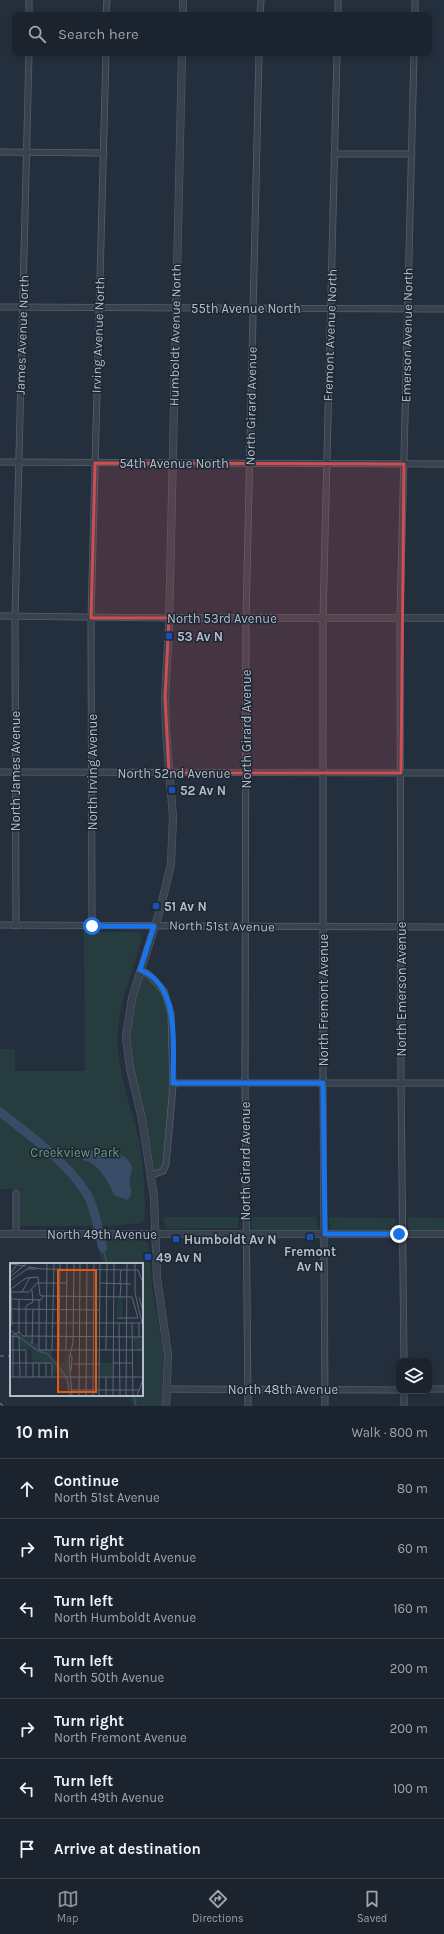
<!DOCTYPE html>
<html lang="en">
<head>
<meta charset="utf-8">
<style>
  body { margin:0; font-family:Karla,sans-serif; background:#242b36; color:#f1f3f6 }
  .controls { position:absolute; right:12px; bottom:12px; display:grid; overflow:hidden; border-radius:8px; box-shadow:0 2px 10px #0003 }
  .controls button { width:36px; height:36px; display:grid; place-items:center; padding:0; border:0; border-bottom:1px solid #39404a; background:#1b232e; color:#f1f3f6; font:20px sans-serif }
  .stop { position:absolute; width:12px; height:12px; margin:-9px; border:3px solid #1a73e8; border-radius:50%; background:#fff }
  .stop.end { background:#1a73e8; border-color:#fff; box-shadow:0 1px 4px #0008 }
  .list { margin:0; padding:0; list-style:none }
  h2 { display:flex; justify-content:space-between; align-items:center; height:52px; margin:0; padding:0 16px; font-size:17px }
  h2 small { font-size:13px; font-weight:400; color:#a0a4aa }
  .list li { display:grid; grid-template-columns:26px 1fr auto; gap:12px; align-items:center; box-sizing:border-box; height:60px; padding:0 16px; border-top:1px solid #39404a }
  .list b { display:block; font-size:15px; white-space:nowrap }
  .list p { margin:0; font-size:13px; white-space:nowrap; color:#a0a4aa }
  .list em { font-size:13px; font-style:normal; color:#a0a4aa }
  .icon { flex:none; width:22px; height:22px; fill:none; stroke:currentColor; stroke-width:2; stroke-linecap:round; stroke-linejoin:round }
  .map { position:relative; flex:none; width:444px; height:1406px; overflow:hidden }
  .search { position:absolute; background:#1b232e; box-shadow:0 2px 10px #0003; left:12px; right:12px; top:12px; height:44px; display:flex; align-items:center; gap:10px; box-sizing:border-box; padding:0 14px; border-radius:8px; color:#a0a4aa; font-size:15px }
  .sheet { height:472px; background:#1b232e }
  nav { display:flex; justify-content:space-around; align-items:center; box-sizing:border-box; height:56px; border-top:1px solid #39404a; background:#1b232e; font-size:11px; color:#a0a4aa }
  nav a { display:grid; justify-items:center; gap:2px }
  nav .on { color:#8c9099 }
  .map>svg:first-child { display:block }
</style>
</head>
<body>
<div class="map">
<svg width="444" height="1406" viewBox="0 0 444 1406">
  <rect width="100%" height="100%" fill="#242f3e"/>
  <g fill="#263c3f">
    <path d="M84 932H139L142 935C136 967 120 996 118 1029 115 1067 131 1104 139 1140 144 1166 145 1193 145 1219L142 1223 112 1226H20V1189H0V1049H15V1071H85Z"/>
    <path d="M141 976H146C151 981 158 986 161 992 179 1019 167 1126 165 1162L162 1167 155 1171 146 1122 131 1066 129 1040 130 1021Z"/>
    <polygon points="163,1217 238,1217 238,1228 168,1229 164,1222"/>
    <polygon points="251,1217 316,1217 318,1230 254,1230 252,1229"/>
    <polygon points="329,1217 395,1218 397,1230 332,1231 330,1230"/>
    <polygon points="407,1217 444,1218 444,1231 409,1230"/>
    <polygon points="119,1238 142,1239 148,1243 153,1293 163,1350 162,1406 133,1406 130,1395 142,1395 142,1264 102,1264 97,1241"/>
  </g>
  <path fill="#394c67" d="M88 1148C105 1156 121 1146 132 1166 132 1170 131 1174 130 1178 128 1187 135 1191 128 1200L115 1196C108 1182 99 1163 83 1160V1152Z"/>
  <g fill="none" stroke-linecap="round" stroke-linejoin="round">
    <g stroke="#394c67" stroke-width="1.5">
      <polyline points="103,1248 107,1264"/>
      <polyline points="134,1395 136,1406"/>
    </g>
    <path stroke="#394c67" stroke-width="9" d="M0 1112C28 1133 75 1169 90 1200 96 1215 99 1233 103 1248"/>
    <g stroke="#565f6c" stroke-width="7">
      <g id="minor">
        <polyline points="338,0 338,15"/>
        <polyline points="415,0 415,15"/>
        <polyline points="29,15 29,0"/>
        <polyline points="106,15 107,0"/>
        <polyline points="260,15 261,0"/>
        <polyline points="0,152 104,153"/>
        <polyline points="334,154 412,154"/>
        <polyline points="0,307 444,309"/>
        <polyline points="0,462 444,464"/>
        <polyline points="0,616 169,618"/>
        <polyline points="0,772 444,773"/>
        <polyline points="0,925 444,927"/>
        <polyline points="16,926 15,617 29,53"/>
        <polyline points="92,926 91,618 106,53"/>
        <polyline points="140,970 148,974 164,991 171,1013 173,1086 166,1164 163,1171 152,1175"/>
        <polyline points="173,1083 444,1083"/>
        <polyline points="16,1193 16,1234"/>
        <polyline points="404,1361 401,1082 400,618 414,53"/>
        <polyline points="167,1389 399,1390"/>
        <polyline points="429,1389 444,1389"/>
        <polyline points="404,1391 404,1406"/>
        <polyline points="248,1406 245,1083 246,618 259,53"/>
        <polyline points="325,1406 323,1086 323,618 337,53"/>
      </g>
    </g>
    <g stroke="#565f6c" stroke-width="8">
      <g id="tertiary">
        <polyline points="183,15 183,0"/>
        <polyline points="169,618 444,618"/>
        <polyline points="0,1234 444,1234"/>
        <polyline points="166,1406 168,1355 157,1278 154,1197 142,1119 130,1068 126,1037 132,998 160,910 171,864 173,817 166,731 165,697 169,627 182,53"/>
      </g>
    </g>
    <use href="#minor" stroke="#38414e" stroke-width="5.5"/>
    <use href="#tertiary" stroke="#38414e" stroke-width="7"/>
    <g stroke="#5a6575" stroke-width="1.5" stroke-dasharray="4 4" stroke-linecap="butt">
      <polyline points="0,1356 11,1356"/>
      <polyline points="0,1403 3,1406"/>
    </g>
  </g>
  <g fill="none" stroke-linecap="round" stroke-linejoin="round">
    <path stroke="#1a73e8" stroke-width="5" d="M92 926H154L140 970C181 984 173 1049 173 1083H323L325 1234H399"/>
  </g>
  <path fill="#ce4d50" fill-opacity="0.2" stroke="#ce4d50" stroke-width="3" stroke-linejoin="round" d="M95 463 404 464 401 773H169L165 697 169 618H91Z"/>
  <g fill="#1a4fb4" stroke="#1d2633" stroke-width="1.5">
    <rect x="165" y="632" width="8" height="8" rx="2"/>
    <rect x="168" y="786" width="8" height="8" rx="2"/>
    <rect x="152" y="902" width="8" height="8" rx="2"/>
    <rect x="306" y="1233" width="8" height="8" rx="2"/>
    <rect x="172" y="1235" width="8" height="8" rx="2"/>
    <rect x="144" y="1253" width="8" height="8" rx="2"/>
  </g>
  <g text-anchor="middle" dominant-baseline="central" stroke-width="3" stroke-linejoin="round" paint-order="stroke">
    <g font-size="13" fill="#b4bcc9" stroke="#1d2633">
      <text x="246" y="308">55th Avenue North</text>
      <text transform="translate(22 335) rotate(-88)">James Avenue North</text>
      <text transform="translate(98 335) rotate(-88)">Irving Avenue North</text>
      <text transform="translate(175 335) rotate(-89)">Humboldt Avenue North</text>
      <text transform="translate(330 335) rotate(-88)">Fremont Avenue North</text>
      <text transform="translate(407 335) rotate(-89)">Emerson Avenue North</text>
      <text transform="translate(251 406) rotate(-89)">North Girard Avenue</text>
      <text x="174" y="463">54th Avenue North</text>
      <text x="222" y="618">North 53rd Avenue</text>
      <text transform="translate(246 729) rotate(-90)">North Girard Avenue</text>
      <text transform="translate(15 771) rotate(-90)">North James Avenue</text>
      <text transform="translate(92 772) rotate(-90)">North Irving Avenue</text>
      <text x="174" y="773">North 52nd Avenue</text>
      <text transform="translate(222 926) rotate(1)">North 51st Avenue</text>
      <text transform="translate(401 989) rotate(-90)">North Emerson Avenue</text>
      <text transform="translate(323 1000) rotate(-90)">North Fremont Avenue</text>
      <text transform="translate(245 1161) rotate(-90)">North Girard Avenue</text>
      <text x="102" y="1234">North 49th Avenue</text>
      <text x="283" y="1389">North 48th Avenue</text>
    </g>
    <g font-size="13" font-weight="bold" fill="#b4bcc9" stroke="#1d2633" text-anchor="start">
      <text x="177" y="636">53 Av N</text>
      <text x="180" y="790">52 Av N</text>
      <text x="164" y="906">51 Av N</text>
      <text x="184" y="1239">Humboldt Av N</text>
      <text x="310" y="1251" text-anchor="middle">Fremont<tspan x="310" dy="15">Av N</tspan></text>
      <text x="156" y="1257">49 Av N</text>
    </g>
    <g font-size="13" fill="#6b9a76" stroke="#1d2633">
      <text x="75" y="1152">Creekview Park</text>
    </g>
  </g>
  <g transform="translate(10 1263)">
    <rect width="133" height="133" fill="#242f3e"/>
    <path d="M108 34H113L112 55 106 53ZM9 69 11 72 22 74 19 77 29 82V86L42 87V94L49 100 55 99V87L60 88 58 96 60 113H49V110H43V101L23 100 21 87 9 86V74L3 73ZM123 74H130V77L133 74V87H126ZM90 100H102V113H90Z" fill="#263c3f"/>
    <path fill="none" stroke="#394c67" stroke-width="2" d="M0 67 28 88 38 91 57 115M57 115 60 133"/>
    <path fill="none" stroke="#5e6776" stroke-width="1" d="M125 0V30L132 60M0 1 16 3M18 4 32 6 128 7 133 20M0 11 8 0M0 14 17 0M0 18 17 6H26M90 20 121 21M110 20 111 7M0 29H19L27 20H57M12 29 20 14M110 34 111 20M129 34 133 48M0 36 31 37 33 33 122 34 128 55H107M29 36V87H133M0 46 89 47M0 60H132M109 60 110 133M122 60 123 133M129 60V74M2 63 1 26 16 15 28 14 30 32 33 33M9 69 13 73 133 74M9 69V36M0 73 9 74 10 114M16 73V43L23 39 22 27M22 81 23 46M0 87H16V114M36 87 37 0M42 87 44 0M49 87 50 0M56 87 57 0M96 87 97 1M60 91 62 95 61 108M0 100H42V114M23 100V114M29 100V114M36 100V114M103 100H123M63 101H89M0 114H133M3 114V72L9 69M96 114V133M62 127H129M62 133 59 97 63 79 64 0M69 133 70 0M76 133 77 0M83 133 84 0M89 133 90 0M103 133 104 0M116 133 117 0M127 133 133 116"/>
    <path fill="#e8590c" fill-opacity="0.15" stroke="#e8590c" stroke-width="2" d="M48 7H86V129H48Z"/>
    <rect width="133" height="133" fill="none" stroke="#b4bcc9" stroke-width="2"/>
  </g>
</svg>
<div class="controls">
<button><svg class="icon" aria-label="layers" viewBox="0 0 24 24"><path d="M12 4l9 5-9 5-9-5zM3 14l9 5 9-5"/></svg></button>
</div>
<div class="stop" style="left:92px;top:926px"></div>
<div class="stop end" style="left:399px;top:1234px"></div>
<div class="search"><svg class="icon" aria-label="search" viewBox="0 0 24 24"><circle cx="10" cy="10" r="6"/><path d="M15 15l6 6"/></svg>Search here</div>
</div>
<section class="sheet">
<h2>10 min<small>Walk · 800 m</small></h2>
<ul class="list">
<li><svg class="icon" aria-label="ahead" viewBox="0 0 24 24"><path d="M12 20V5M6 11l6-6 6 6"/></svg><div><b>Continue</b><p>North 51st Avenue</p></div><em>80 m</em></li>
<li><svg class="icon" aria-label="right" viewBox="0 0 24 24"><path d="M7 20v-9h11M14 6l5 5-5 5"/></svg><div><b>Turn right</b><p>North Humboldt Avenue</p></div><em>60 m</em></li>
<li><svg class="icon" aria-label="left" viewBox="0 0 24 24"><path d="M17 20v-9H6M10 6l-5 5 5 5"/></svg><div><b>Turn left</b><p>North Humboldt Avenue</p></div><em>160 m</em></li>
<li><svg class="icon" aria-label="left" viewBox="0 0 24 24"><path d="M17 20v-9H6M10 6l-5 5 5 5"/></svg><div><b>Turn left</b><p>North 50th Avenue</p></div><em>200 m</em></li>
<li><svg class="icon" aria-label="right" viewBox="0 0 24 24"><path d="M7 20v-9h11M14 6l5 5-5 5"/></svg><div><b>Turn right</b><p>North Fremont Avenue</p></div><em>200 m</em></li>
<li><svg class="icon" aria-label="left" viewBox="0 0 24 24"><path d="M17 20v-9H6M10 6l-5 5 5 5"/></svg><div><b>Turn left</b><p>North 49th Avenue</p></div><em>100 m</em></li>
<li><svg class="icon" aria-label="arrive" viewBox="0 0 24 24"><path d="M6 21V4h12l-3 4 3 4H6"/></svg><div><b>Arrive at destination</b></div></li>
</ul>
</section>
<nav>
<a class="on"><svg class="icon" aria-label="map" viewBox="0 0 24 24"><path d="M3 6l6-2 6 2 6-2v14l-6 2-6-2-6 2zM9 4v14M15 6v14"/></svg>Map</a>
<a><svg class="icon" aria-label="directions" viewBox="0 0 24 24"><path d="M12 3l9 9-9 9-9-9zM9 14v-3h6M13 9l2 2-2 2"/></svg>Directions</a>
<a><svg class="icon" aria-label="saved" viewBox="0 0 24 24"><path d="M7 4h10v16l-5-4-5 4z"/></svg>Saved</a>
</nav>
</body>
</html>
